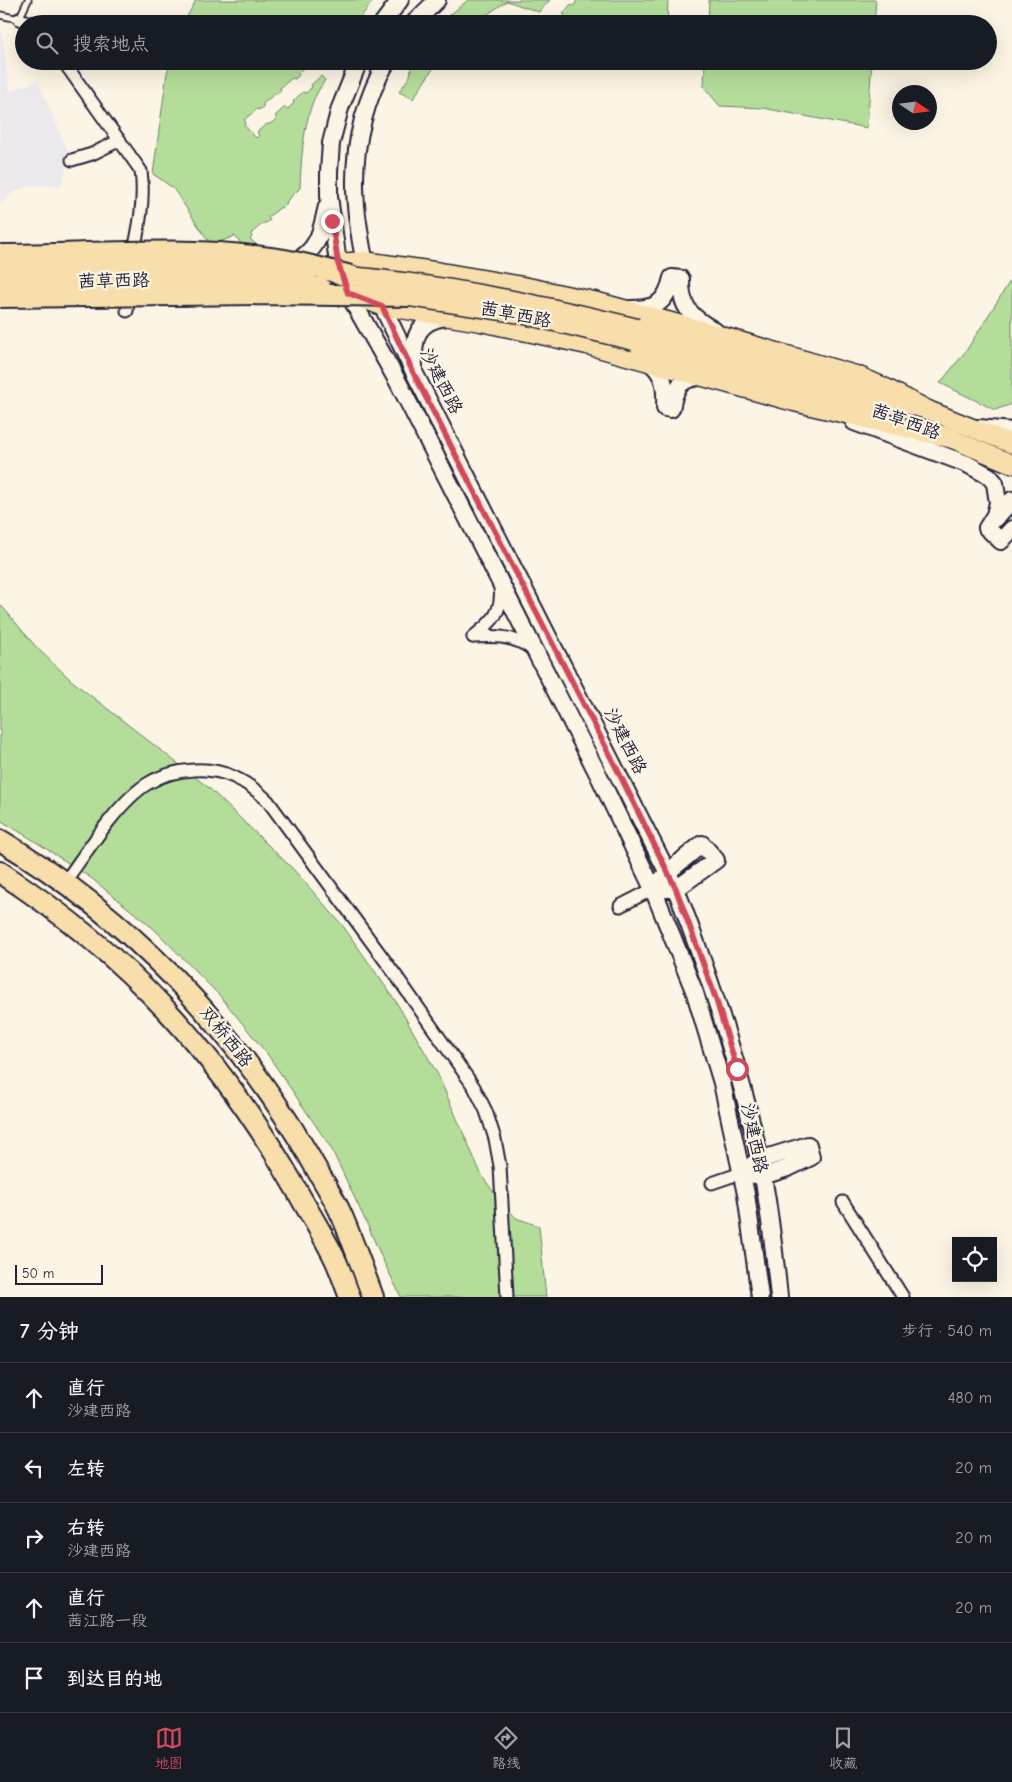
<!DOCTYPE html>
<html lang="zh">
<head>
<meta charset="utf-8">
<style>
  body { margin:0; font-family:"Comic Neue","LXGW WenKai TC",sans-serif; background:#242831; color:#f1f3f6 }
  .controls { position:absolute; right:15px; bottom:15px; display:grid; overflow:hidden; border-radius:0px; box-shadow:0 5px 20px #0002 }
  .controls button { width:45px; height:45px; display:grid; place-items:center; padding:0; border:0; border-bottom:1px solid #363941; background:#171b24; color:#f1f3f6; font:25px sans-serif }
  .compass { position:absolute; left:892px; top:85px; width:45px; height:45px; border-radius:50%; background:#171b24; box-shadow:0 5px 20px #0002; rotate:103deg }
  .scale { position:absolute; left:15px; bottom:12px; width:88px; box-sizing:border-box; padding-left:5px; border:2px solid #22223b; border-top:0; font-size:14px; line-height:18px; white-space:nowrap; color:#22223b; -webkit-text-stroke:4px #fcf5e5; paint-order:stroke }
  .stop { position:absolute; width:15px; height:15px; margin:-11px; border:4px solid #d1495b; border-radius:50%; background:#fff }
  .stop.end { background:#d1495b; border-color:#fff; box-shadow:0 1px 5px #0008 }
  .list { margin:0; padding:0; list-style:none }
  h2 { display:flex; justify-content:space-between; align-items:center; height:65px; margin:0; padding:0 20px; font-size:21px }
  h2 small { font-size:16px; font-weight:400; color:#9ea1a6 }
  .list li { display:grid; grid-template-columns:32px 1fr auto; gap:15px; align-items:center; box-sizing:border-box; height:70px; padding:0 20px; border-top:1px solid #363941 }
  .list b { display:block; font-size:19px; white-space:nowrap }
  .list p { margin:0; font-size:16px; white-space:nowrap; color:#9ea1a6 }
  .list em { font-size:16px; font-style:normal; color:#9ea1a6 }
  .icon { flex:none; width:28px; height:28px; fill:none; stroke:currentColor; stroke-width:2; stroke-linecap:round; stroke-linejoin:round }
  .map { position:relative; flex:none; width:1012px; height:1297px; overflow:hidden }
  .search { position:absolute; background:#171b24; box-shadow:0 5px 20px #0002; left:15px; right:15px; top:15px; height:55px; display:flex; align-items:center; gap:12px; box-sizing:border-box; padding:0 18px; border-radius:28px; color:#9ea1a6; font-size:19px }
  .sheet { height:415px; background:#171b24 }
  nav { display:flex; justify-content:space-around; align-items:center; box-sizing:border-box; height:70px; border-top:1px solid #363941; background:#171b24; font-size:14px; color:#9ea1a6 }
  nav a { display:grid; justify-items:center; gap:2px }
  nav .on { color:#d1495b }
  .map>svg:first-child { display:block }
</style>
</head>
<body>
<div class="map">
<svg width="1012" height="1297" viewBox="0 0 1012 1297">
  <rect width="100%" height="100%" fill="#fcf5e5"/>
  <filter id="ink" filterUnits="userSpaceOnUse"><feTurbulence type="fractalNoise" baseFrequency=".02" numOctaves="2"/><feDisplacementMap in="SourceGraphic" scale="10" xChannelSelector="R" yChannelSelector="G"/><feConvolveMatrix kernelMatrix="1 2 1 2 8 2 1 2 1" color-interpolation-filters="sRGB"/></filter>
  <g filter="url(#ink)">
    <polygon fill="#ece9ec" points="0,21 10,91 38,81 70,156 61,186 31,185 13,193 0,205"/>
    <g fill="#b4dd9a" stroke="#6b806a">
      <polygon points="196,0 374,0 355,24 183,24"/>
      <polygon points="468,0 550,0 539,12 507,1 473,24 441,24 451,14"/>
      <polygon points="577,0 668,0 667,24 579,24 561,19 565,15 563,14 571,4 574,6"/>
      <polygon points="709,0 876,0 874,24 708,24"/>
      <path d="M171 61H315L312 63 310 62 298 73 299 75 295 79 292 78 280 88 281 91 277 94 275 93 263 104V107L259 110 257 109 244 120 246 122 244 125 256 138 259 135 257 132 267 124H270L277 119 275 116 285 107 288 109 294 103 293 101 303 92 306 93 312 87 311 85 321 76 325 80C321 87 315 95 312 104 303 131 301 160 300 188L286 202 287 204 283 208 281 207 268 217 270 220 266 223H263L251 234 252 237 250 239 257 245H242L235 236 211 245 173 188 153 174 167 73Z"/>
      <polygon points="412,61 438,61 413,99 399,92 410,76"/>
      <polygon points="705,61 872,61 867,128 763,108 720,106 704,87"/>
      <polygon points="1012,278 1012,404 995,410 940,383 966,351"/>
      <polygon points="0,604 37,648 72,681 209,788 294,870 343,926 395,1000 438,1075 482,1176 495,1194 516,1218 539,1226 546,1297 401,1297 381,1256 367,1224 331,1148 268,1055 220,996 154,929 91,878 33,840 0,820"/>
    </g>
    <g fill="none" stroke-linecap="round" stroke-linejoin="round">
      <g stroke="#22223b" stroke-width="9">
        <polyline id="lane" points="0,15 19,19 28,0"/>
      </g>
      <g stroke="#22223b" stroke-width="15">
        <g id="street">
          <polyline points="19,19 35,24"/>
          <path d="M63 61 141 171C145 199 139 228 133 255"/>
          <polyline points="72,160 92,154 120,140"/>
          <polyline points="127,311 129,291"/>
          <path d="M473 637C493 621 503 613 500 585"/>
          <path d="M473 637C495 636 514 635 533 650"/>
          <path d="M64 883C86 853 117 803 147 784 161 775 177 771 194 770 224 768 247 781 268 801L397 977 474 1087 486 1111 495 1139 500 1166 507 1297"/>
          <polyline points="620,906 653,889"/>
          <polyline points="712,1183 741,1173"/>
          <polyline points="843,1202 903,1297"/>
        </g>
      </g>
      <g stroke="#22223b" stroke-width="20">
        <g id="secondary">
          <polyline points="382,24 400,0"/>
          <polyline points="413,24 437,0"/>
          <polyline points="359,61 340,108 331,143 329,172 329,196 338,263 348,293 398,382 598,774 653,889 695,993 722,1083 746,1194 760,1297"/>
          <path d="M293 269V263C319 250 321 232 327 206"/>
          <path d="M369 274C363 259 361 244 359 229 349 170 357 114 387 61"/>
          <path d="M378 297 415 374 676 889C712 983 744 1078 763 1176 770 1216 775 1257 779 1297"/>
          <path d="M630 309C655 309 666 304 672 278L681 279C680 308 692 318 715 331"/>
          <path d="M646 360C665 371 666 388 665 408L671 409C675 388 680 377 703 377"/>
          <path d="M414 369C413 341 414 320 448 317"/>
          <polyline points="854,422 967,464 989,476 995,483 998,503 995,515 987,528"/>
          <polyline points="979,428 1012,431"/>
          <polyline points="995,519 1012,500"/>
          <polyline points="987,528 1001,541"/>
          <polyline points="1001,541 1012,529"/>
          <polygon points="702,844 716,860 676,889 653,889 668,872"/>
          <polygon points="808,1145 811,1157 788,1168 763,1176 741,1173 759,1160"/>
        </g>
      </g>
      <g stroke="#22223b" stroke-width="21">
        <g id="primary">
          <polyline points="338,263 364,261 441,272 523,286 594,301 722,336 859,376 886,388 928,410"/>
          <polyline points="358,297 382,306 481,322 587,345 794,402 953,439"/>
          <polyline points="637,328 928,410 1012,444"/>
          <polyline points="634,341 874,410"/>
          <polyline points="943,435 1012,464"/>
        </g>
      </g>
      <g stroke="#22223b" stroke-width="24">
        <g id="highway">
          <path d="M0 840C128 916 234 1027 309 1156 320 1176 333 1195 342 1216 353 1242 363 1270 373 1297"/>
          <path d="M0 872C129 956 220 1055 296 1189 308 1211 322 1233 333 1255 340 1268 344 1283 350 1297"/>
        </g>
      </g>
      <use href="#lane" stroke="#fcf5e5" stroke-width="5.5"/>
      <use href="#street" stroke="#fcf5e5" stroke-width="11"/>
      <use href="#secondary" stroke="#fcf5e5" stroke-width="16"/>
      <use href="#primary" stroke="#f8deab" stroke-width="18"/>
      <use href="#highway" stroke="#f8deab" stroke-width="20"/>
      <g stroke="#22223b" stroke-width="21" stroke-linecap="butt">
        <g id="primary-bridge">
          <polyline points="0,269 205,267 309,272"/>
          <path d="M338 275C439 283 539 304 637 328"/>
          <polyline points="0,283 204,280 321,287"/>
          <polyline points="397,295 521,314 634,341"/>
        </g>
      </g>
      <g stroke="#22223b" stroke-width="24" stroke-linecap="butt">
        <g id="highway-bridge">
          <path d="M0 255C86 255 176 246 262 257 292 260 321 268 351 276"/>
          <polyline points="0,297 259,294 410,296"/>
        </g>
      </g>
      <use href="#primary-bridge" stroke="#f8deab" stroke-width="18"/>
      <use href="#highway-bridge" stroke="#f8deab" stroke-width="20"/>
    </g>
  </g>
  <g fill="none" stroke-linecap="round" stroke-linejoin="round" filter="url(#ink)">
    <polyline stroke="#d1495b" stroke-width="6" points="332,221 338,263 348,293 382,306 414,374 618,771 676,889 716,999 737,1069"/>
  </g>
  <g text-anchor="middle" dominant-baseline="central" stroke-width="4.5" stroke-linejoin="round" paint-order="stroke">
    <g font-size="18" fill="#22223b" stroke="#fcf5e5">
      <text transform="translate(114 281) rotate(-1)">茜草西路</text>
      <text transform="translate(516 315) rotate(11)">茜草西路</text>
      <text transform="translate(441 381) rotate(63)">沙建西路</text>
      <text transform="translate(906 422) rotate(20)">茜草西路</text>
      <text transform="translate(625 741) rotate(63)">沙建西路</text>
      <text transform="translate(226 1037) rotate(51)">双桥西路</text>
      <text transform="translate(754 1138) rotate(78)">沙建西路</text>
    </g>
  </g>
</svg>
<div class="controls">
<button><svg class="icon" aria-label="locate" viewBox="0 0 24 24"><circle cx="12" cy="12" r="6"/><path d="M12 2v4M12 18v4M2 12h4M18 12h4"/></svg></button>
</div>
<svg class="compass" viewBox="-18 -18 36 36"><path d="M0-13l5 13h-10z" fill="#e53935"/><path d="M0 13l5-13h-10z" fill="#9ea1a6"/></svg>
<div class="scale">50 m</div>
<div class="stop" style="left:737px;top:1069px"></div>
<div class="stop end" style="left:332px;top:221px"></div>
<div class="search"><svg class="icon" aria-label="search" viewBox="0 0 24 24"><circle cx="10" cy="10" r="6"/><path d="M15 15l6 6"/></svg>搜索地点</div>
</div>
<section class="sheet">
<h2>7 分钟<small>步行 · 540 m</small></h2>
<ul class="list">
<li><svg class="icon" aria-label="ahead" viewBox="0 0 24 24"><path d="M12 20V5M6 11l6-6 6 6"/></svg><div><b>直行</b><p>沙建西路</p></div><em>480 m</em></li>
<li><svg class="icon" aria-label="left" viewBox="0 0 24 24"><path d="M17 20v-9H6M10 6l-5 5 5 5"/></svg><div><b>左转</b></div><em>20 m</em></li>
<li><svg class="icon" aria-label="right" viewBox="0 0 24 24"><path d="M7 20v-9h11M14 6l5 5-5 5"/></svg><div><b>右转</b><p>沙建西路</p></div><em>20 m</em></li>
<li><svg class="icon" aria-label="ahead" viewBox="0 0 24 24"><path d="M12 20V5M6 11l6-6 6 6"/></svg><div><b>直行</b><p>茜江路一段</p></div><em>20 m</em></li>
<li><svg class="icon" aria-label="arrive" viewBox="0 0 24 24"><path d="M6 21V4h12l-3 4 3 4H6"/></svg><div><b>到达目的地</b></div></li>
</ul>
</section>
<nav>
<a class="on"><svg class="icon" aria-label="map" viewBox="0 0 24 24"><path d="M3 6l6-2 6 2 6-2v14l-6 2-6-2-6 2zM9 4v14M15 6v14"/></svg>地图</a>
<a><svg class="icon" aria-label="directions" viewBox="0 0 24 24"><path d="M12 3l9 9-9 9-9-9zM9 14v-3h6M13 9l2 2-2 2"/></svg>路线</a>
<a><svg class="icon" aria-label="saved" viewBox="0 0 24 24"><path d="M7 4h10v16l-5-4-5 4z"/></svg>收藏</a>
</nav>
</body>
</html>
